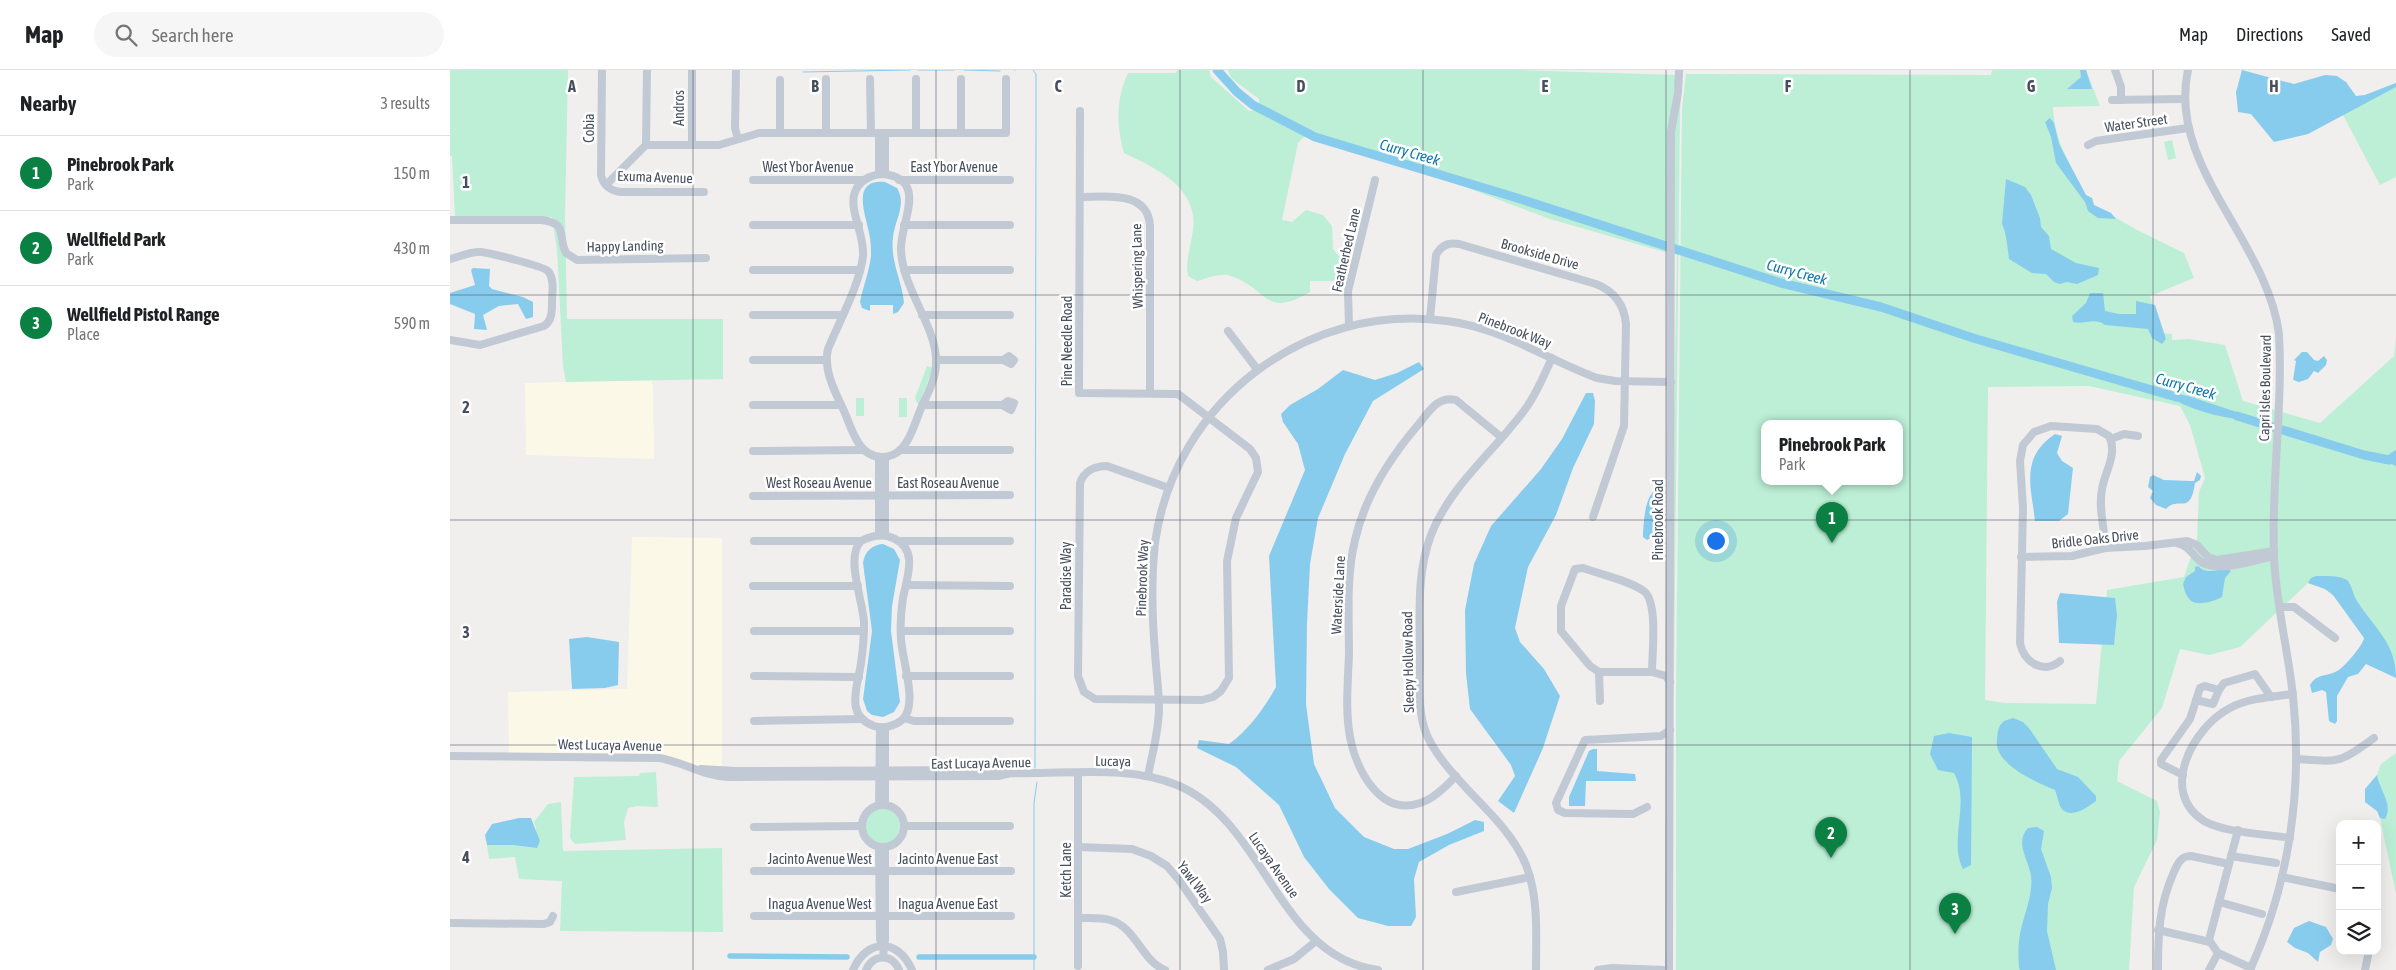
<!DOCTYPE html>
<html lang="en">
<head>
<meta charset="utf-8">
<style>
  body { margin:0; font-family:"Asap Condensed",sans-serif; background:#f6f6f6; color:#202124 }
  .controls { position:absolute; right:15px; bottom:15px; display:grid; overflow:hidden; border-radius:10px; box-shadow:0 5px 20px #0002 }
  .controls button { width:45px; height:45px; display:grid; place-items:center; padding:0; border:0; border-bottom:1px solid #e0e0e0; background:#fff; color:#202124; font:25px sans-serif }
  .you { position:absolute; left:1265px; top:470px; width:18px; height:18px; margin:-12px; border:4px solid #fff; border-radius:50%; background:#1a73e8; box-shadow:0 0 0 8px #1a73e833 }
  .badge { display:grid; place-items:center; width:32px; height:32px; border-radius:50%; background:#0b8043; color:#fff; font-size:16px; font-weight:700 }
  .pin { position:absolute; translate:-50% -41px; filter:drop-shadow(0 1px 2px #0008) }
  .pin::after { content:''; position:absolute; top:26px; width:18px; height:15px; background:inherit; clip-path:polygon(0 0,100% 0,50% 100%) }
  .popup { position:absolute; left:1311px; top:350px; width:142px; height:65px; box-sizing:border-box; display:grid; place-content:center; border-radius:10px; background:#fff; filter:drop-shadow(0 1px 4px #0005); font-size:16px; white-space:nowrap; color:#757577 }
  .popup b { font-size:19px; color:#202124 }
  .popup::after { content:''; position:absolute; left:50%; top:100%; margin-left:-10px; border:10px solid transparent; border-top-color:#fff }
  .list { margin:0; padding:0; list-style:none }
  h2 { display:flex; justify-content:space-between; align-items:center; height:65px; margin:0; padding:0 20px; font-size:21px }
  h2 small { font-size:16px; font-weight:400; color:#757577 }
  .list li { display:grid; grid-template-columns:32px 1fr auto; gap:15px; align-items:center; box-sizing:border-box; height:75px; padding:0 20px; border-top:1px solid #e0e0e0 }
  .list b { display:block; font-size:19px; white-space:nowrap }
  .list p { margin:0; font-size:16px; white-space:nowrap; color:#757577 }
  .list em { font-size:16px; font-style:normal; color:#757577 }
  .icon { flex:none; width:28px; height:28px; fill:none; stroke:currentColor; stroke-width:2; stroke-linecap:round; stroke-linejoin:round }
  .map { position:relative; flex:none; width:1946px; height:900px; overflow:hidden }
  header { display:flex; align-items:center; gap:30px; box-sizing:border-box; height:70px; padding:0 25px; background:#fff; border-bottom:1px solid #e0e0e0 }
  header strong { font-size:24px }
  nav { display:flex; gap:28px; margin-inline-start:auto; font-size:18px }
  .search { width:350px; height:45px; background:#f6f6f6; display:flex; align-items:center; gap:12px; box-sizing:border-box; padding:0 18px; border-radius:28px; color:#757577; font-size:19px }
  main { display:flex }
  aside { flex:1; background:#fff }
  .map>svg:first-child { display:block }
</style>
</head>
<body>
<header>
<strong>Map</strong>
<div class="search"><svg class="icon" aria-label="search" viewBox="0 0 24 24"><circle cx="10" cy="10" r="6"/><path d="M15 15l6 6"/></svg>Search here</div>
<nav><a>Map</a><a>Directions</a><a>Saved</a></nav>
</header>
<main>
<aside>
<h2>Nearby<small>3 results</small></h2>
<ul class="list">
<li><span class="badge">1</span><div><b>Pinebrook Park</b><p>Park</p></div><em>150 m</em></li>
<li><span class="badge">2</span><div><b>Wellfield Park</b><p>Park</p></div><em>430 m</em></li>
<li><span class="badge">3</span><div><b>Wellfield Pistol Range</b><p>Place</p></div><em>590 m</em></li>
</ul>
</aside>
<div class="map">
<svg width="1946" height="900" viewBox="0 0 1946 900">
  <rect width="100%" height="100%" fill="#f1eeee"/>
  <g fill="#fcf8e7">
    <polygon points="203,310 201,314 203,314 204,389 76,385 75,313"/>
    <polygon points="182,467 272,468 272,710 260,708 203,684 59,683 58,622 177,619"/>
  </g>
  <g fill="#bcefd6" fill-rule="evenodd">
    <polygon points="0,0 118,0 115,146 117,249 273,249 273,309 116,312 113,296 107,180 102,147 5,146 2,86 0,86"/>
    <path d="M728 0H759L761 7 799 41 809 39V29L781 8 778 0H1065L1226 5 1219 57 1218 183 1100 149 994 109 854 67 848 73 832 150 842 152 856 140 873 145 882 156 883 179 895 194 893 208 881 211H860V222C814 249 819 219 781 206 771 202 757 208 747 211L738 206C735 190 741 176 743 160 749 118 706 98 674 83 666 57 666 28 678 3H725Z"/>
    <path d="M1542 0H1636L1650 36 1603 37C1604 70 1621 97 1636 125L1642 128 1644 135 1687 160 1734 183 1744 208 1700 226 1712 263 1722 264V270L1739 269 1775 275 1793 331 1870 353 1944 286 1946 267V608L1883 525 1875 519 1858 513 1790 577 1759 585 1730 579 1712 638 1669 691 1667 711 1707 731 1710 742 1707 770 1684 817 1679 900H1226V630L1232 39 1236 4 1541 5ZM1639 316 1730 336 1740 355 1755 408 1749 422 1747 469 1734 507 1657 520 1646 634 1555 633 1535 630 1538 317ZM1314 354H1450V412H1314Z"/>
    <polygon points="1231,5 1233,5 1230,39 1224,605 1224,337 1227,185 1224,184 1224,57"/>
    <polygon points="1946,13 1946,107 1930,115 1893,45 1915,25"/>
    <polygon points="1722,70 1726,88 1718,90 1714,72"/>
    <polygon points="477,296 483,298 470,332 467,333 465,328"/>
    <rect x="406" y="328" width="8" height="18"/>
    <rect x="449" y="328" width="8" height="19"/>
    <polygon points="1946,683 1946,824 1930,748 1927,741 1915,732 1915,719 1927,705 1931,694"/>
    <polygon points="206,702 208,737 187,736 178,738 174,752 176,770 125,774 120,768 124,707 189,706 190,703"/>
    <polygon points="111,732 113,781 272,778 273,862 110,861 112,811 69,809 65,787 39,789 37,775 62,775 86,778 86,758 84,752 98,734"/>
    <circle cx="432" cy="756" r="18"/>
  </g>
  <g fill="#88cced">
    <polygon points="1630,0 1636,0 1642,19 1617,19 1631,7"/>
    <polygon points="1792,0 1844,14 1875,5 1887,6 1896,12 1906,26 1915,25 1946,13 1946,17 1858,64 1824,72 1801,44 1788,42 1786,22"/>
    <polygon points="1600,48 1604,53 1609,74 1636,125 1642,128 1644,135 1661,143 1666,149 1648,148 1638,141 1635,132 1606,93 1601,67 1595,52"/>
    <path d="M1556 109 1575 117 1581 125 1590 148 1591 157 1599 166 1601 179 1626 193 1649 198 1648 205 1627 214 1617 212 1610 214 1604 212 1596 204 1582 203 1559 189C1558 180 1556 161 1552 154Z"/>
    <path d="M435 112 447 118C457 134 445 150 443 167 440 192 452 210 454 233L448 242 443 244V235H420V241L412 238 410 232C413 217 419 202 421 186 421 179 421 171 419 163 416 145 400 109 435 112Z"/>
    <polygon points="23,198 40,199 39,216 42,219 73,227 83,232 83,247 76,249 68,234 49,236 33,245 37,260 24,259 25,244 0,234 0,223 25,215 21,200"/>
    <path d="M1640 223H1653L1655 241 1669 244H1686V231L1705 235 1716 269 1712 274 1702 268 1698 259 1655 255C1645 247 1634 255 1623 252L1622 246 1636 233Z"/>
    <polygon points="1852,282 1857,282 1864,290 1868,291 1874,286 1877,290 1876,295 1868,303 1864,301 1858,309 1849,312 1843,310 1846,291 1844,290"/>
    <path d="M969 292 974 299 923 331 895 384 868 448 860 494 857 554 856 634 864 694 885 738 914 767 944 779H958L997 764 1025 750 1034 752V761L999 775 969 792 964 809 966 847 961 856H938L908 848 879 819 854 787 829 735 786 697 747 678 749 670 779 674C799 659 813 640 826 617L819 486 855 400 848 374 833 352 831 344 840 335 868 319 893 300 925 310 947 303Z"/>
    <path d="M1718 322 1738 326 1796 345 1797 351C1769 347 1738 340 1715 324Z"/>
    <polygon points="1136,323 1143,323 1145,331 1144,354 1123,398 1106,445 1078,497 1065,558 1070,572 1094,599 1110,626 1093,678 1064,743 1048,731 1065,706 1061,695 1020,639 1016,603 1015,540 1024,494 1041,456 1091,399 1112,369"/>
    <path d="M1605 364 1612 366 1607 383 1612 391 1623 398 1618 444 1609 451H1585C1581 415 1570 388 1605 364Z"/>
    <path d="M1747 402 1751 406 1750 410 1745 413C1740 447 1729 425 1716 439L1706 435 1700 428 1703 421 1698 417 1700 407 1703 405 1714 410 1741 411H1744Z"/>
    <path d="M1212 418 1210 425 1203 429 1205 436 1202 467 1197 470 1193 467V463C1194 450 1195 418 1212 418Z"/>
    <path d="M433 474 444 479 450 490 442 536 441 561 450 632 444 642 433 647 422 645 417 641 413 629 422 561 413 493C415 481 422 475 433 474Z"/>
    <path d="M1748 496C1758 507 1771 496 1781 501L1775 508 1772 527C1765 531 1747 537 1740 530 1736 526 1734 519 1733 514L1736 507 1745 501V497Z"/>
    <path d="M1866 506C1874 506 1890 505 1897 510 1902 515 1903 525 1907 531 1925 559 1946 573 1946 608L1916 594 1908 604 1898 607 1887 626V651L1885 654 1879 651 1876 622 1872 620 1862 623 1860 615C1867 603 1877 607 1887 601 1894 598 1913 575 1914 568L1883 525 1875 519 1858 513 1861 508Z"/>
    <polygon points="1610,523 1665,528 1667,545 1664,575 1609,573 1607,532"/>
    <polygon points="137,567 169,572 168,615 155,618 122,619 119,569"/>
    <path d="M1563 648 1573 652 1579 658 1607 699 1628 707 1646 726V731C1637 738 1618 751 1610 736 1608 731 1607 725 1605 720 1586 712 1543 694 1547 669 1548 661 1548 656 1554 651Z"/>
    <path d="M1499 663 1522 667 1521 795 1513 799C1498 769 1521 733 1504 703L1488 700 1480 684 1484 666Z"/>
    <polygon points="1143,679 1147,679 1147,701 1185,704 1186,711 1136,711 1135,736 1119,736 1119,727 1139,681"/>
    <path d="M1927 705C1929 720 1944 734 1935 749L1930 748 1927 741 1915 732V719Z"/>
    <polygon points="69,748 81,748 90,771 87,778 62,775 37,775 35,765 42,754"/>
    <path d="M1587 757 1594 761 1591 779 1601 807 1602 818 1598 834 1597 861 1606 900H1570L1569 898C1568 884 1568 869 1572 855 1576 840 1583 822 1581 806 1579 790 1564 773 1578 758Z"/>
    <polygon points="1859,851 1876,857 1883,869 1881,875 1870,882 1868,892 1858,883 1845,878 1837,872 1844,858"/>
  </g>
  <g fill="none" stroke-linecap="round" stroke-linejoin="round">
    <g stroke="#88cced" stroke-width="1">
      <polyline points="468,0 504,0"/>
      <polyline points="514,0 550,1"/>
      <polyline points="564,0 565,0"/>
      <polyline points="583,0 586,4 586,56 585,698"/>
      <polyline points="353,2 460,0"/>
      <polyline points="584,900 584,733 587,712"/>
    </g>
    <g stroke="#88cced" stroke-width="5.5">
      <polyline points="1939,390 1946,393"/>
      <polyline points="280,886 397,887"/>
      <polyline points="469,887 584,887"/>
    </g>
    <g stroke="#88cced" stroke-width="9">
      <polyline points="767,0 787,22 803,35 865,67 1064,127 1331,213 1431,237 1523,268 1726,327"/>
      <polyline points="1787,346 1914,385 1939,390 1946,385"/>
    </g>
    <g stroke="#c1c9d4" stroke-width="8">
      <path d="M152 0 151 105C153 115 161 121 171 122H254"/>
      <polyline points="286,0 285,58 288,69"/>
      <polyline points="1665,0 1671,17 1671,30"/>
      <path d="M1738 0C1717 96 1817 170 1829 264 1833 338 1821 413 1824 487 1826 534 1838 580 1843 626 1853 720 1839 814 1800 900"/>
      <polyline points="376,9 376,63"/>
      <polyline points="420,9 421,63"/>
      <polyline points="466,9 466,63"/>
      <polyline points="1662,30 1734,29"/>
      <path d="M630 41 629 323 728 324 800 379 806 388 808 402 786 448 777 491 779 608 771 621 763 627 752 630 645 629 634 622 628 606 630 413C634 401 645 396 657 396L719 418"/>
      <polyline points="330,63 330,10"/>
      <polyline points="429,63 429,104"/>
      <polyline points="435,63 435,104"/>
      <polyline points="511,63 511,9"/>
      <polyline points="196,75 197,0"/>
      <polyline points="242,75 242,0"/>
      <polyline points="1638,75 1646,71 1738,58"/>
      <path d="M432 104C479 108 451 151 451 178 451 218 488 258 486 293 486 308 478 323 472 336 466 349 462 367 453 377 448 383 440 387 432 387 408 387 402 359 394 341 385 322 373 300 378 279 389 252 410 214 413 186 415 165 398 139 405 122 409 111 420 105 432 104Z"/>
      <polyline points="303,110 414,110"/>
      <polyline points="449,110 560,110"/>
      <polyline points="156,115 196,75 269,75 309,63 556,63 556,9"/>
      <path d="M630 127C656 127 698 120 700 156V323"/>
      <path d="M0 150H92C119 154 107 165 116 183L127 190 256 188"/>
      <polyline points="303,155 409,155"/>
      <polyline points="454,155 560,155"/>
      <path d="M0 189C9 187 21 181 31 182 40 183 93 196 98 201 105 209 102 223 102 232 102 241 102 251 94 256L30 275 0 270"/>
      <polyline points="303,200 410,200"/>
      <polyline points="454,200 560,200"/>
      <polyline points="303,245 392,245"/>
      <polyline points="472,245 560,245"/>
      <path d="M980 249 986 185C991 175 999 172 1009 174L1146 214C1164 221 1174 234 1176 254L1174 356 1143 447"/>
      <polyline points="899,256 898,221 925,110"/>
      <polyline points="778,261 807,299"/>
      <polygon points="559,286 564,290 561,294 553,290"/>
      <polyline points="303,290 376,290"/>
      <polyline points="487,290 553,290"/>
      <polygon points="558,331 564,333 561,340 552,335"/>
      <polyline points="303,335 391,335"/>
      <polyline points="472,335 552,335"/>
      <polyline points="1661,369 1674,364 1688,366"/>
      <polyline points="450,380 560,380"/>
      <polyline points="303,381 414,380"/>
      <polyline points="429,387 429,465"/>
      <polyline points="303,426 560,425"/>
      <polyline points="435,465 435,387"/>
      <path d="M304 471H411C421 466 432 463 443 468 469 479 457 507 453 528 451 542 450 555 451 569 452 591 469 635 452 650 445 656 433 659 424 656 394 645 408 616 411 593 413 580 414 566 414 552 413 531 395 487 411 471"/>
      <polyline points="450,471 560,471"/>
      <path d="M1727 473C1740 476 1742 485 1751 492 1768 503 1806 490 1824 486"/>
      <polyline points="1571,487 1622,486 1655,478 1695,476 1737,471 1747,475 1758,487 1767,490 1824,481"/>
      <polyline points="456,515 560,516"/>
      <polyline points="303,516 408,516"/>
      <polyline points="1830,537 1844,537 1885,568"/>
      <polyline points="304,561 414,561"/>
      <polyline points="451,561 560,561"/>
      <path d="M1610 591C1593 605 1574 592 1570 573L1573 438 1570 391 1573 375 1584 362 1601 356 1647 359 1659 366C1668 384 1655 401 1652 419 1648 438 1655 458 1655 478"/>
      <polyline points="1149,602 1202,602 1216,606 1220,612"/>
      <polyline points="304,606 409,607"/>
      <polyline points="456,606 560,606"/>
      <polyline points="1746,630 1763,634 1769,620"/>
      <path d="M1150 631 1149 602 1140 596 1111 561V536L1125 499 1133 498C1149 504 1182 511 1195 522 1208 535 1202 584 1202 602"/>
      <polyline points="454,648 464,651 560,651"/>
      <polyline points="304,651 412,649"/>
      <path d="M0 686 209 688C234 692 253 706 278 707L548 706 561 703C614 705 677 694 727 715 816 752 827 887 928 900"/>
      <path d="M1846 689C1890 692 1888 694 1924 668"/>
      <polyline points="251,699 285,701 545,700 561,703"/>
      <polyline points="628,703 628,896"/>
      <polyline points="1733,705 1711,694 1711,690 1740,649 1750,618 1755,616 1769,620 1774,613 1805,604 1821,627"/>
      <path d="M698 706C702 684 709 661 709 638 709 620 706 601 705 582 702 546 701 509 705 473 724 333 856 231 997 251 1052 258 1096 289 1147 308L1165 311 1221 312"/>
      <path d="M1006 706C996 716 984 729 970 733 930 747 906 699 900 667 895 640 898 611 899 584 899 546 896 507 905 470 915 426 939 389 968 355 978 343 988 325 1006 330L1051 367"/>
      <circle cx="433" cy="756" r="21"/>
      <polyline points="429,735 430,657"/>
      <polyline points="435,735 435,657"/>
      <polyline points="1197,737 1183,744 1115,743 1108,740 1106,733 1135,670 1211,666 1220,660"/>
      <polyline points="454,756 560,756"/>
      <polyline points="304,757 411,756"/>
      <polyline points="1788,760 1759,870 1768,883 1801,898"/>
      <path d="M1840 768C1816 764 1775 763 1754 751 1708 722 1743 657 1780 638 1799 628 1821 627 1843 624"/>
      <polyline points="429,777 430,869 433,876"/>
      <polyline points="629,777 682,779 701,786 717,796 729,810 770,869 773,882 774,900"/>
      <polyline points="1781,786 1826,793"/>
      <polyline points="304,801 561,801"/>
      <polyline points="1832,807 1890,819"/>
      <polyline points="1006,822 1080,807"/>
      <polyline points="1769,832 1812,844"/>
      <polyline points="304,846 561,846"/>
      <path d="M628 848C639 848 650 847 660 850 686 857 691 890 715 900"/>
      <polyline points="0,853 94,854 100,852 103,846"/>
      <polyline points="1708,860 1760,872"/>
      <polyline points="433,887 435,869 435,777"/>
      <path d="M403 900C417 868 448 868 462 900"/>
      <path d="M416 900C423 884 442 883 449 900"/>
      <polyline points="818,900 844,889 866,871"/>
      <path d="M1086 900C1086 865 1089 829 1076 795 1058 751 1013 722 987 683 980 673 974 661 972 649 968 629 970 608 970 588 970 547 966 504 981 465 1001 414 1045 381 1076 338 1087 323 1094 305 1102 288"/>
      <polyline points="1148,900 1162,898 1215,900"/>
      <polyline points="1219,900 1221,62 1228,22 1229,0"/>
      <path d="M1708 900C1708 865 1709 836 1723 804 1727 795 1730 786 1741 786L1779 794"/>
      <polyline points="1759,900 1768,883"/>
      <polyline points="1915,900 1919,881"/>
    </g>
  </g>
  <path fill="none" stroke="#464f5c" stroke-width="1" stroke-opacity="0.55" d="M243 0V900M486 0V900M730 0V900M973 0V900M1216 0V900M1460 0V900M1703 0V900M0 225H1946M0 450H1946M0 675H1946"/>
  <g text-anchor="middle" dominant-baseline="central" stroke-width="5" stroke-linejoin="round" paint-order="stroke">
    <g font-size="14" fill="#464f5c" stroke="#fff">
      <text transform="translate(229 38) rotate(-90)">Andros</text>
      <text transform="translate(1686 53) rotate(-8)">Water Street</text>
      <text transform="translate(139 58) rotate(-90)">Cobia</text>
      <text x="358" y="97">West Ybor Avenue</text>
      <text x="504" y="97">East Ybor Avenue</text>
      <text transform="translate(205 107) rotate(2)">Exuma Avenue</text>
      <text transform="translate(175 176) rotate(-1)">Happy Landing</text>
      <text transform="translate(896 180) rotate(-77)">Featherbed Lane</text>
      <text transform="translate(1090 184) rotate(16)">Brookside Drive</text>
      <text transform="translate(687 196) rotate(-91)">Whispering Lane</text>
      <text transform="translate(1065 260) rotate(21)">Pinebrook Way</text>
      <text transform="translate(617 271) rotate(-90)">Pine Needle Road</text>
      <text transform="translate(1815 318) rotate(-89)">Capri Isles Boulevard</text>
      <text x="369" y="413">West Roseau Avenue</text>
      <text x="498" y="413">East Roseau Avenue</text>
      <text transform="translate(1208 450) rotate(-90)">Pinebrook Road</text>
      <text transform="translate(1645 469) rotate(-6)">Bridle Oaks Drive</text>
      <text transform="translate(616 506) rotate(-90)">Paradise Way</text>
      <text transform="translate(692 508) rotate(-88)">Pinebrook Way</text>
      <text transform="translate(888 525) rotate(-87)">Waterside Lane</text>
      <text transform="translate(958 592) rotate(-91)">Sleepy Hollow Road</text>
      <text transform="translate(160 675) rotate(1)">West Lucaya Avenue</text>
      <text transform="translate(663 691) rotate(1)">Lucaya</text>
      <text transform="translate(531 693) rotate(-1)">East Lucaya Avenue</text>
      <text x="370" y="789">Jacinto Avenue West</text>
      <text x="498" y="789">Jacinto Avenue East</text>
      <text transform="translate(824 795) rotate(55)">Lucaya Avenue</text>
      <text transform="translate(616 800) rotate(-90)">Ketch Lane</text>
      <text transform="translate(745 812) rotate(53)">Yawl Way</text>
      <text x="370" y="834">Inagua Avenue West</text>
      <text x="498" y="834">Inagua Avenue East</text>
    </g>
    <g font-size="15" font-style="italic" fill="#0a76ab" stroke="#fff">
      <text transform="translate(960 82) rotate(16)">Curry Creek</text>
      <text transform="translate(1347 202) rotate(15)">Curry Creek</text>
      <text transform="translate(1736 316) rotate(16)">Curry Creek</text>
    </g>
  </g>
  <g font-size="16" text-anchor="middle" font-weight="bold" fill="#464f5c" stroke="#fff" stroke-width="5" stroke-linejoin="round" paint-order="stroke">
    <text x="122" y="22">A</text>
    <text x="365" y="22">B</text>
    <text x="608" y="22">C</text>
    <text x="851" y="22">D</text>
    <text x="1095" y="22">E</text>
    <text x="1338" y="22">F</text>
    <text x="1581" y="22">G</text>
    <text x="1824" y="22">H</text>
    <text x="16" y="118">1</text>
    <text x="16" y="343">2</text>
    <text x="16" y="568">3</text>
    <text x="16" y="793">4</text>
  </g>
</svg>
<div class="controls">
<button>+</button>
<button>−</button>
<button><svg class="icon" aria-label="layers" viewBox="0 0 24 24"><path d="M12 4l9 5-9 5-9-5zM3 14l9 5 9-5"/></svg></button>
</div>
<div class="you"></div>
<div class="pin badge" style="left:1382px;top:473px">1</div>
<div class="popup"><b>Pinebrook Park</b>Park</div>
<div class="pin badge" style="left:1381px;top:788px">2</div>
<div class="pin badge" style="left:1505px;top:864px">3</div>
</div>
</main>
</body>
</html>
